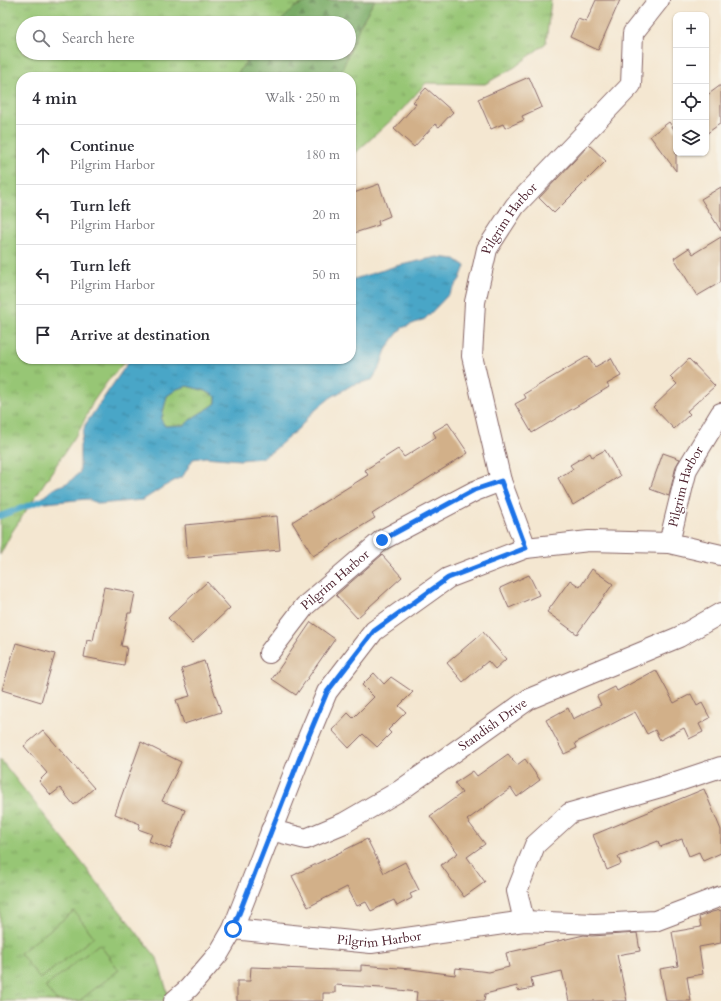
<!DOCTYPE html>
<html lang="en">
<head>
<meta charset="utf-8">
<style>
  body { margin:0; font-family:Cardo,serif; background:#f7f7f7; color:#2b2b33 }
  .controls { position:absolute; right:12px; top:12px; display:grid; overflow:hidden; border-radius:8px; box-shadow:0 1px 3px #0004 }
  .controls button { width:36px; height:36px; display:grid; place-items:center; padding:0; border:0; border-bottom:1px solid #e1e1e2; background:#fff; color:#2b2b33; font:20px sans-serif }
  .stop { position:absolute; width:12px; height:12px; margin:-9px; border:3px solid #1a73e8; border-radius:50%; background:#fff }
  .stop.end { background:#1a73e8; border-color:#fff; box-shadow:0 1px 4px #0008 }
  .list { margin:0; padding:0; list-style:none }
  h2 { display:flex; justify-content:space-between; align-items:center; height:52px; margin:0; padding:0 16px; font-size:17px }
  h2 small { font-size:13px; font-weight:400; color:#7c7c81 }
  .list li { display:grid; grid-template-columns:26px 1fr auto; gap:12px; align-items:center; box-sizing:border-box; height:60px; padding:0 16px; border-top:1px solid #e1e1e2 }
  .list b { display:block; font-size:15px; white-space:nowrap }
  .list p { margin:0; font-size:13px; white-space:nowrap; color:#7c7c81 }
  .list em { font-size:13px; font-style:normal; color:#7c7c81 }
  .icon { flex:none; width:22px; height:22px; fill:none; stroke:currentColor; stroke-width:2; stroke-linecap:round; stroke-linejoin:round }
  .map { position:relative; flex:none; width:721px; height:1001px; overflow:hidden }
  .search { position:absolute; background:#fff; box-shadow:0 1px 3px #0004; left:16px; top:16px; width:340px; height:44px; display:flex; align-items:center; gap:10px; box-sizing:border-box; padding:0 14px; border-radius:22px; color:#7c7c81; font-size:15px }
  .panel { position:absolute; background:#fff; box-shadow:0 1px 3px #0004; left:16px; top:72px; width:340px; height:292px; border-radius:16px }
  .map>svg:first-child { display:block }
</style>
</head>
<body>
<div class="map">
<svg width="721" height="1001" viewBox="0 0 721 1001">
  <defs>
    <pattern id="grass-tufts" width="24" height="20" patternUnits="userSpaceOnUse"><rect width="24" height="20" fill="#97c675"/><path d="M3 7l-1-3M5 7V3M7 7l1-3M15 17l-1-3M17 17v-4M19 17l1-3" fill="none" stroke="#7da060"/></pattern>
    <pattern id="forest-firs" width="22" height="20" patternUnits="userSpaceOnUse"><rect width="22" height="20" fill="#79ab66"/><path d="M5 1l3.5 6h-7zM16 11l3.5 6h-7z" fill="#658b54"/></pattern>
    <pattern id="water-ripples" width="26" height="14" patternUnits="userSpaceOnUse"><rect width="26" height="14" fill="#48a6c7"/><path d="M2 4q2-2 4 0t4 0M15 11q2-2 4 0t4 0" fill="none" stroke="#3e87a2"/></pattern>
  </defs>
  <rect width="100%" height="100%" fill="#f7f3e8"/>
  <filter id="ink" filterUnits="userSpaceOnUse"><feTurbulence type="fractalNoise" baseFrequency=".025" numOctaves="2"/><feDisplacementMap in="SourceGraphic" scale="8" xChannelSelector="R" yChannelSelector="G"/><feConvolveMatrix kernelMatrix="1 2 1 2 8 2 1 2 1" color-interpolation-filters="sRGB"/></filter>
  <filter id="wash" filterUnits="userSpaceOnUse"><feTurbulence type="fractalNoise" baseFrequency=".012" numOctaves="4" result="noise"/><feDisplacementMap in="SourceGraphic" scale="16" xChannelSelector="R" yChannelSelector="G"/><feGaussianBlur stdDeviation="0.9" result="paint"/><feColorMatrix in="noise" values="0 0 0 0 0 0 0 0 0 0 0 0 0 0 0 0 0 1.4 0 .05"/><feComposite in="paint" operator="in"/></filter>
  <g filter="url(#wash)">
    <rect width="100%" height="100%" fill="#f4e7d1"/>
    <g fill="url(#grass-tufts)" stroke="#707250" fill-rule="evenodd">
      <path d="M0 0H551L546 43 515 67 485 84 426 83 399 113 351 157V77H21V359H127L107 382 93 402 80 429 12 532 0 555ZM23 23H349V53H23Z"/>
      <path d="M187 386 206 391 216 397V403C205 412 195 414 185 425L165 426 161 420 167 396 177 389Z"/>
      <polygon points="0,759 157,958 170,1001 0,1001"/>
    </g>
    <g fill="url(#forest-firs)" stroke="#626548">
      <polygon points="312,0 375,0 360,25 349,53 349,23 279,23 295,7"/>
      <polygon points="252,53 349,53 339,77 235,77"/>
    </g>
    <g fill="#97c675" stroke="#707250">
      <polygon points="74,911 94,937 40,979 20,953"/>
      <polygon points="99,944 119,970 79,1001 57,1001 45,987"/>
    </g>
    <path fill="url(#water-ripples)" stroke="#496279" fill-rule="evenodd" d="M437 257 455 259 465 266 460 279 450 293 425 319 402 328 394 338 386 350 380 367 372 380 352 385 330 398 312 413 300 427 273 451 261 458 240 460 205 457 193 459 183 476 163 487 143 500 99 504 87 499 45 503 42 498 53 489 69 482 80 472V446L85 425 129 361 132 359H351V280L396 266ZM187 386 206 391 216 397V403C205 412 195 414 185 425L165 426 161 420 167 396 177 389Z"/>
    <g fill="none" stroke-linecap="round" stroke-linejoin="round">
      <polyline stroke="#48a6c7" stroke-width="6" points="0,516 43,500"/>
    </g>
    <g id="blocks">
      <g fill="#d2b089">
        <polygon points="596,0 620,0 598,50 570,37 578,19 586,22"/>
        <polygon points="529,77 542,107 522,116 524,120 505,128 503,124 491,129 478,99"/>
        <polygon points="721,85 721,123 706,134 706,96"/>
        <polygon points="426,88 453,112 439,127 435,124 414,147 394,129 416,104 413,102"/>
        <polygon points="669,122 676,132 676,171 650,136"/>
        <polygon points="589,145 606,161 554,213 539,198"/>
        <polygon points="379,184 390,216 378,221 379,225 351,234 351,194"/>
        <polygon points="721,187 721,231 701,199"/>
        <polygon points="721,237 721,282 697,296 674,258 689,248 693,254"/>
        <polygon points="588,356 595,367 611,358 621,376 607,384 609,387 532,433 515,404 526,398 524,394"/>
        <polygon points="689,359 715,386 687,411 690,414 674,429 653,407 677,384 670,377"/>
        <polygon points="448,423 468,453 372,514 375,518 313,556 292,522 368,475 365,470 398,449 404,457 436,437 433,432"/>
        <polygon points="605,450 620,476 573,505 558,478 573,469 570,465 590,453 592,457"/>
        <polygon points="663,453 680,459 676,466 669,496 650,489"/>
        <polygon points="277,516 280,550 188,558 185,525"/>
        <polygon points="382,555 402,577 357,618 336,595"/>
        <polygon points="592,569 613,584 577,634 547,612 570,580 580,587"/>
        <polygon points="529,575 539,595 509,608 500,588"/>
        <polygon points="207,582 230,608 192,643 168,618"/>
        <polygon points="104,587 135,593 131,613 128,613 121,646 127,647 124,665 84,657 87,640 93,641"/>
        <polygon points="311,622 335,639 296,695 272,679"/>
        <polygon points="483,632 506,659 495,669 488,661 463,682 447,663"/>
        <polygon points="16,643 55,654 41,702 2,690"/>
        <polygon points="204,661 221,712 184,724 176,700 190,696 181,669"/>
        <polygon points="656,670 674,703 691,694 697,706 702,703 710,718 699,724 703,732 689,739 684,728 660,740 655,730 647,734 635,712 575,743 577,748 564,754 546,720 568,708 573,719 601,705 597,696 615,687 617,691"/>
        <polygon points="374,673 384,684 391,677 413,692 399,706 406,712 388,730 391,733 377,747 363,734 349,748 332,730 348,713 353,718 374,697 362,685"/>
        <polygon points="43,730 94,788 74,805 60,788 51,795 39,781 47,773 24,746"/>
        <polygon points="141,742 181,762 162,801 185,810 170,849 149,841 152,834 138,829 140,824 115,814"/>
        <polygon points="508,754 517,765 525,759 540,780 517,797 511,788 467,820 485,844 467,857 485,882 464,897 441,865 458,853 430,816 462,793 455,783 473,771 477,776"/>
        <polygon points="704,789 721,830 721,853 703,861 699,852 689,856 682,839 660,847 658,841 618,857 621,864 607,870 593,835"/>
        <polygon points="367,839 384,873 405,862 419,890 410,894 412,898 397,906 394,900 371,911 366,902 357,906 347,887 308,907 292,876"/>
        <polygon points="721,910 721,943 699,947 703,974 687,977 691,1001 666,1001 660,969 678,966 672,932 701,927 699,917 712,912"/>
        <polygon points="637,933 640,951 617,955 627,1001 569,1001 562,971 531,978 533,988 518,991 517,986 485,994 484,1001 416,1001 417,992 381,988 335,985 335,993 323,993 323,1001 237,1001 237,981 250,981 251,967 361,971 361,965 411,969 455,975 456,968 489,972 509,967 506,953 584,935 592,936"/>
      </g>
    </g>
  </g>
  <g filter="url(#ink)">
    <use href="#blocks" fill-opacity="0" stroke="#866565" stroke-width="1"/>
    <g fill="none" stroke-linecap="round" stroke-linejoin="round">
      <g stroke="#866565" stroke-width="22">
        <g id="street">
          <path id="s1" d="M669 543 687 469 721 413"/>
          <path id="s2" d="M526 548 501 481 472 356 475 302 487 249 515 206 631 85 633 33 659 0"/>
          <path id="s3" d="M269 653 305 606 382 540 475 491 501 481"/>
          <path id="s4" d="M271 830 306 839 344 823 401 790 529 699 679 637 721 613"/>
          <polyline points="524,921 517,891 535,845 570,813 661,787 721,767"/>
          <path id="s5" d="M233 929 371 943 524 921 594 924 655 921 721 896"/>
          <polyline points="174,1001 189,988 219,953 233,929 304,747 327,692 374,631 448,578 526,548 589,541 669,543 721,555"/>
        </g>
      </g>
      <use href="#street" stroke="#fff" stroke-width="20"/>
    </g>
  </g>
  <g fill="none" stroke-linecap="round" stroke-linejoin="round" filter="url(#ink)">
    <polyline stroke="#1a73e8" stroke-width="5" points="233,929 304,747 327,692 374,631 448,578 526,548 501,481 474,490 382,540"/>
  </g>
  <g text-anchor="middle" dominant-baseline="central" stroke-width="3.5" stroke-linejoin="round" paint-order="stroke">
    <g font-size="13" fill="#4a1f2b" stroke="#f7f3e8">
      <text stroke="none"><textPath href="#s2" startOffset="346">Pilgrim Harbor</textPath></text>
      <text stroke="none"><textPath href="#s1" startOffset="59">Pilgrim Harbor</textPath></text>
      <text stroke="none"><textPath href="#s3" startOffset="99">Pilgrim Harbor</textPath></text>
      <text stroke="none"><textPath href="#s4" startOffset="256">Standish Drive</textPath></text>
      <text stroke="none"><textPath href="#s5" startOffset="147">Pilgrim Harbor</textPath></text>
    </g>
  </g>
</svg>
<div class="controls">
<button>+</button>
<button>−</button>
<button><svg class="icon" aria-label="locate" viewBox="0 0 24 24"><circle cx="12" cy="12" r="6"/><path d="M12 2v4M12 18v4M2 12h4M18 12h4"/></svg></button>
<button><svg class="icon" aria-label="layers" viewBox="0 0 24 24"><path d="M12 4l9 5-9 5-9-5zM3 14l9 5 9-5"/></svg></button>
</div>
<div class="stop" style="left:233px;top:929px"></div>
<div class="stop end" style="left:382px;top:540px"></div>
<div class="search"><svg class="icon" aria-label="search" viewBox="0 0 24 24"><circle cx="10" cy="10" r="6"/><path d="M15 15l6 6"/></svg>Search here</div>
<section class="panel">
<h2>4 min<small>Walk · 250 m</small></h2>
<ul class="list">
<li><svg class="icon" aria-label="ahead" viewBox="0 0 24 24"><path d="M12 20V5M6 11l6-6 6 6"/></svg><div><b>Continue</b><p>Pilgrim Harbor</p></div><em>180 m</em></li>
<li><svg class="icon" aria-label="left" viewBox="0 0 24 24"><path d="M17 20v-9H6M10 6l-5 5 5 5"/></svg><div><b>Turn left</b><p>Pilgrim Harbor</p></div><em>20 m</em></li>
<li><svg class="icon" aria-label="left" viewBox="0 0 24 24"><path d="M17 20v-9H6M10 6l-5 5 5 5"/></svg><div><b>Turn left</b><p>Pilgrim Harbor</p></div><em>50 m</em></li>
<li><svg class="icon" aria-label="arrive" viewBox="0 0 24 24"><path d="M6 21V4h12l-3 4 3 4H6"/></svg><div><b>Arrive at destination</b></div></li>
</ul>
</section>
</div>
</body>
</html>
